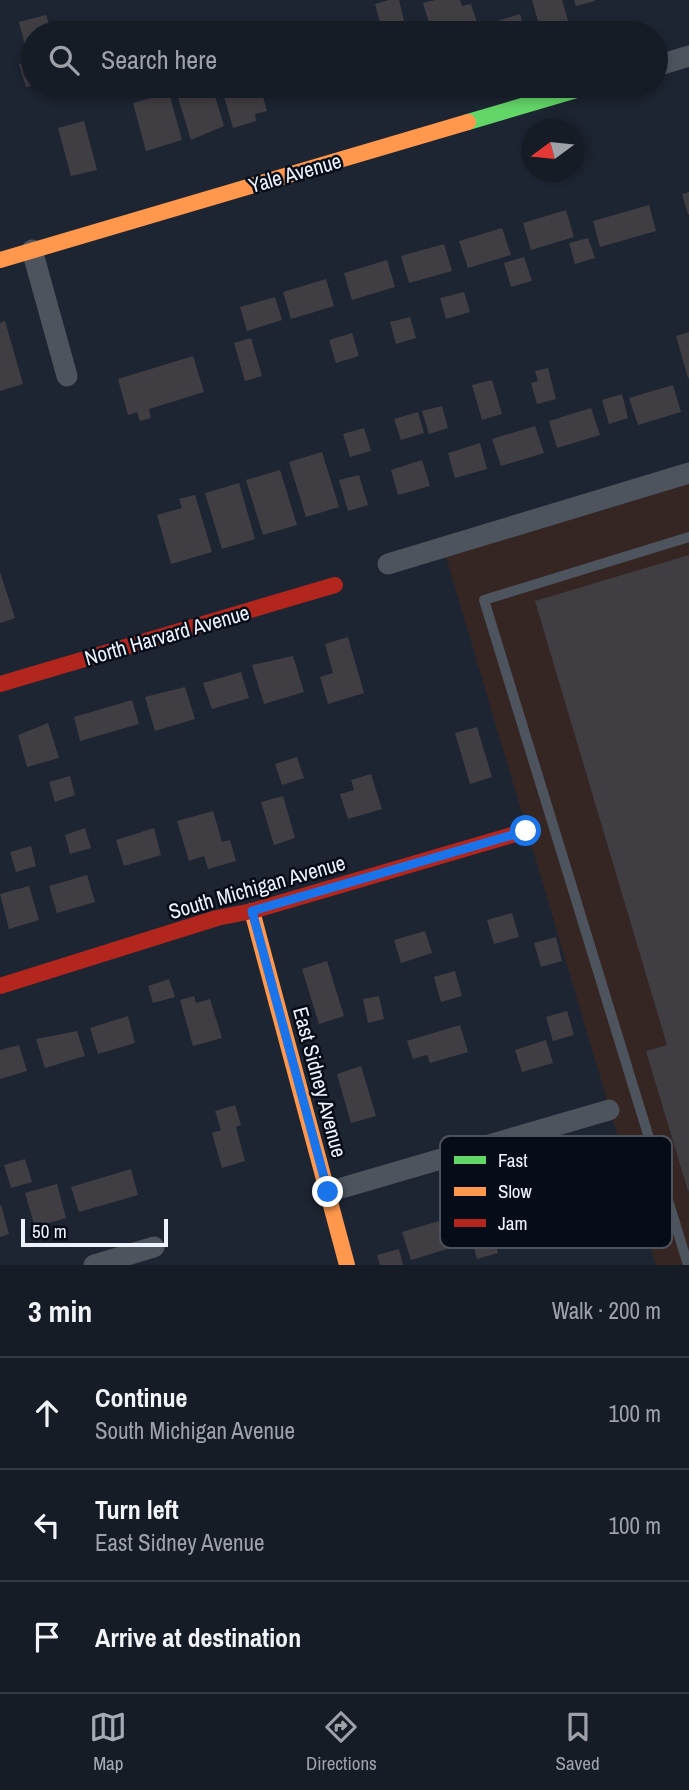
<!DOCTYPE html>
<html lang="en">
<head>
<meta charset="utf-8">
<style>
  body { margin:0; font-family:"Archivo Narrow",sans-serif; background:#232932; color:#f1f3f6 }
  .compass { position:absolute; left:521px; top:119px; width:63px; height:63px; border-radius:50%; background:#161c26; box-shadow:0 4px 10px #0003; rotate:255deg }
  .scale { position:absolute; left:21px; bottom:18px; width:147px; box-sizing:border-box; padding-left:7px; border:4px solid #ecf3fc; border-top:0; font-size:19px; line-height:24px; white-space:nowrap; color:#ecf3fc; -webkit-text-stroke:5px #070d18; paint-order:stroke }
  .stop { position:absolute; width:21px; height:21px; margin:-16px; border:5px solid #1a73e8; border-radius:50%; background:#fff }
  .stop.end { background:#1a73e8; border-color:#fff; box-shadow:0 2px 7px #0008 }
  .list { margin:0; padding:0; list-style:none }
  h2 { display:flex; justify-content:space-between; align-items:center; height:91px; margin:0; padding:0 28px; font-size:30px }
  h2 small { font-size:23px; font-weight:400; color:#9ea1a7 }
  .list li { display:grid; grid-template-columns:46px 1fr auto; gap:21px; align-items:center; box-sizing:border-box; height:112px; padding:0 28px; border-top:2px solid #353a43 }
  .list b { display:block; font-size:26px; white-space:nowrap }
  .list p { margin:0; font-size:23px; white-space:nowrap; color:#9ea1a7 }
  .list em { font-size:23px; font-style:normal; color:#9ea1a7 }
  .icon { flex:none; width:38px; height:38px; fill:none; stroke:currentColor; stroke-width:2; stroke-linecap:round; stroke-linejoin:round }
  .map { position:relative; flex:none; width:689px; height:1265px; overflow:hidden }
  .search { position:absolute; background:#161c26; box-shadow:0 4px 10px #0003; left:21px; right:21px; top:21px; height:77px; display:flex; align-items:center; gap:18px; box-sizing:border-box; padding:0 24px; border-radius:38px; color:#9ea1a7; font-size:26px }
  .sheet { height:427px; background:#161c26 }
  nav { display:flex; justify-content:space-around; align-items:center; box-sizing:border-box; height:98px; border-top:2px solid #353a43; background:#161c26; font-size:19px; color:#9ea1a7 }
  nav a { display:grid; justify-items:center; gap:4px }
  nav .on { color:#a4abb5 }
  .map>svg:first-child { display:block }
</style>
</head>
<body>
<div class="map">
<svg width="689" height="1265" viewBox="0 0 689 1265">
  <rect width="100%" height="100%" fill="#1d2532"/>
  <polygon fill="#352623" points="689,484 689,1265 656,1265 446,557"/>
  <g fill="#403e43">
    <polygon points="389,0 399,0 406,29 383,33 375,4"/>
    <polygon points="435,0 460,0 462,6 471,4 479,29 463,33 432,33 423,3"/>
    <polygon points="532,0 562,0 569,24 541,32"/>
    <polygon points="574,0 595,0 595,1 576,6"/>
    <polygon points="520,14 525,33 497,33 494,22"/>
    <polygon points="46,15 52,33 33,33 33,47 26,49 19,22"/>
    <polygon points="33,60 33,85 26,87 19,64"/>
    <polygon points="194,86 212,86 224,126 191,140 176,91"/>
    <polygon points="221,86 260,86 267,111 255,114 256,121 233,128"/>
    <polygon points="326,86 354,86 356,89 330,97"/>
    <polygon points="169,93 182,140 146,151 133,103"/>
    <polygon points="84,121 97,170 71,176 58,128"/>
    <polygon points="689,192 689,214 688,214 682,194"/>
    <polygon points="649,205 656,231 600,247 593,221"/>
    <polygon points="566,210 574,237 531,250 523,223"/>
    <polygon points="502,228 511,255 468,268 459,241"/>
    <polygon points="588,238 595,258 575,264 569,243"/>
    <polygon points="444,244 452,271 409,283 401,256"/>
    <polygon points="524,257 532,281 511,287 504,263"/>
    <polygon points="387,260 395,287 352,300 344,273"/>
    <polygon points="326,279 334,306 291,319 283,292"/>
    <polygon points="464,292 470,312 446,319 440,298"/>
    <polygon points="275,297 282,320 247,331 240,307"/>
    <polygon points="410,317 416,338 396,344 390,322"/>
    <polygon points="5,321 23,384 0,391 0,323"/>
    <polygon points="689,332 689,378 688,378 676,336"/>
    <polygon points="352,333 359,356 336,363 329,340"/>
    <polygon points="251,338 262,376 245,381 234,343"/>
    <polygon points="193,356 204,392 149,409 151,418 140,421 137,412 128,415 118,379"/>
    <polygon points="548,368 556,399 537,404 531,383 538,381 535,371"/>
    <polygon points="492,380 502,414 482,420 472,385"/>
    <polygon points="673,385 681,412 638,425 629,398"/>
    <polygon points="622,394 628,418 609,424 602,400"/>
    <polygon points="442,406 448,428 429,434 422,411"/>
    <polygon points="591,408 600,435 557,448 549,421"/>
    <polygon points="418,412 424,433 401,440 394,419"/>
    <polygon points="535,426 544,453 501,466 492,439"/>
    <polygon points="364,428 371,451 350,457 343,434"/>
    <polygon points="480,443 487,469 455,478 448,453"/>
    <polygon points="322,452 339,507 306,517 289,462"/>
    <polygon points="422,460 430,486 398,495 391,470"/>
    <polygon points="280,470 297,525 263,535 246,480"/>
    <polygon points="359,475 368,505 348,511 339,480"/>
    <polygon points="239,483 255,539 222,549 205,493"/>
    <polygon points="195,495 212,552 171,564 157,515 182,508 179,499"/>
    <polygon points="689,555 689,1190 688,1191 646,1051 667,1045 535,601"/>
    <polygon points="0,572 15,618 0,623"/>
    <polygon points="348,637 364,693 328,704 320,677 333,673 325,644"/>
    <polygon points="293,656 304,692 264,704 252,665"/>
    <polygon points="241,672 249,698 212,709 203,683"/>
    <polygon points="185,687 195,719 155,731 145,697"/>
    <polygon points="132,700 139,724 80,741 74,717"/>
    <polygon points="48,723 59,758 27,767 18,735"/>
    <polygon points="477,727 492,777 470,784 455,733"/>
    <polygon points="297,757 304,778 282,785 275,764"/>
    <polygon points="371,774 382,809 348,819 340,794 354,790 351,780"/>
    <polygon points="70,776 75,795 55,802 49,782"/>
    <polygon points="283,796 295,838 274,845 261,802"/>
    <polygon points="213,811 222,842 230,840 236,861 208,869 204,856 189,861 177,821"/>
    <polygon points="85,828 91,848 70,854 65,835"/>
    <polygon points="154,828 161,855 124,866 116,840"/>
    <polygon points="31,846 36,866 16,872 10,852"/>
    <polygon points="87,875 95,902 57,913 49,886"/>
    <polygon points="29,886 39,920 9,929 0,894"/>
    <polygon points="512,913 519,937 494,944 487,920"/>
    <polygon points="425,931 432,953 401,963 394,940"/>
    <polygon points="556,937 562,961 541,967 534,943"/>
    <polygon points="327,961 344,1016 319,1024 302,969"/>
    <polygon points="455,971 462,996 441,1002 434,977"/>
    <polygon points="169,979 175,997 153,1003 148,986"/>
    <polygon points="194,996 196,1003 210,999 222,1038 193,1046 180,1000"/>
    <polygon points="379,996 384,1019 368,1023 363,999"/>
    <polygon points="567,1011 574,1035 553,1041 546,1017"/>
    <polygon points="128,1016 135,1043 98,1054 90,1028"/>
    <polygon points="460,1025 468,1052 430,1063 427,1055 413,1059 407,1041"/>
    <polygon points="77,1031 85,1056 45,1068 36,1039"/>
    <polygon points="546,1040 553,1063 522,1072 515,1050"/>
    <polygon points="19,1045 27,1071 0,1079 0,1050"/>
    <polygon points="361,1066 376,1116 351,1123 337,1074"/>
    <polygon points="235,1105 241,1125 236,1127 245,1161 222,1168 212,1133 221,1130 215,1111"/>
    <polygon points="25,1159 32,1182 11,1188 4,1165"/>
    <polygon points="131,1169 138,1195 79,1212 71,1187"/>
    <polygon points="57,1184 66,1218 35,1227 25,1193"/>
    <polygon points="1,1205 9,1234 0,1237 0,1206"/>
    <polygon points="526,1218 532,1240 501,1249 495,1227"/>
    <polygon points="446,1219 454,1247 411,1260 402,1232"/>
    <polygon points="491,1229 498,1253 477,1259 470,1235"/>
    <polygon points="399,1249 403,1265 380,1265 377,1255"/>
  </g>
  <g fill="none" stroke-linecap="round" stroke-linejoin="round">
    <polyline stroke="#4d545d" stroke-width="10" points="688,1265 484,600 689,537"/>
    <g stroke="#4d545d" stroke-width="21">
      <polyline points="656,66 689,56"/>
      <polyline points="32,250 67,376"/>
      <polyline points="388,564 689,473"/>
      <polyline points="328,1192 609,1110"/>
      <polyline points="94,1265 154,1247"/>
    </g>
    <polyline stroke="#63d668" stroke-width="16" points="468,122 590,86"/>
    <g stroke="#ff974d" stroke-width="16">
      <polyline points="0,260 468,122"/>
      <polyline points="252,911 347,1265"/>
    </g>
    <g stroke="#b3261e" stroke-width="16">
      <polyline points="0,684 335,585"/>
      <polyline points="0,986 217,918 252,911 526,831"/>
    </g>
  </g>
  <g fill="none" stroke-linecap="round" stroke-linejoin="round">
    <polyline stroke="#1a73e8" stroke-width="9" points="328,1192 252,911 526,831"/>
  </g>
  <g text-anchor="middle" dominant-baseline="central" stroke-width="5" stroke-linejoin="round" paint-order="stroke">
    <g font-size="21" fill="#ecf3fc" stroke="#070d18">
      <text transform="translate(295 173) rotate(-16)">Yale Avenue</text>
      <text transform="translate(167 635) rotate(-16)">North Harvard Avenue</text>
      <text transform="translate(257 887) rotate(-16)">South Michigan Avenue</text>
      <text transform="translate(320 1082) rotate(75)">East Sidney Avenue</text>
    </g>
  </g>
  <rect x="440" y="1136" width="232" height="112" rx="10" fill="#070d18" stroke="#4c525c" stroke-width="2"/>
  <rect x="454" y="1156" width="32" height="8" fill="#63d668"/>
  <rect x="454" y="1187" width="32" height="9" fill="#ff974d"/>
  <rect x="454" y="1219" width="32" height="8" fill="#b3261e"/>
  <g font-size="19" fill="#ecf3fc">
    <text x="498" y="1167">Fast</text>
    <text x="498" y="1198">Slow</text>
    <text x="498" y="1230">Jam</text>
  </g>
</svg>
<svg class="compass" viewBox="-18 -18 36 36"><path d="M0-13l5 13h-10z" fill="#e53935"/><path d="M0 13l5-13h-10z" fill="#9ea1a7"/></svg>
<div class="scale">50 m</div>
<div class="stop" style="left:526px;top:831px"></div>
<div class="stop end" style="left:328px;top:1192px"></div>
<div class="search"><svg class="icon" aria-label="search" viewBox="0 0 24 24"><circle cx="10" cy="10" r="6"/><path d="M15 15l6 6"/></svg>Search here</div>
</div>
<section class="sheet">
<h2>3 min<small>Walk · 200 m</small></h2>
<ul class="list">
<li><svg class="icon" aria-label="ahead" viewBox="0 0 24 24"><path d="M12 20V5M6 11l6-6 6 6"/></svg><div><b>Continue</b><p>South Michigan Avenue</p></div><em>100 m</em></li>
<li><svg class="icon" aria-label="left" viewBox="0 0 24 24"><path d="M17 20v-9H6M10 6l-5 5 5 5"/></svg><div><b>Turn left</b><p>East Sidney Avenue</p></div><em>100 m</em></li>
<li><svg class="icon" aria-label="arrive" viewBox="0 0 24 24"><path d="M6 21V4h12l-3 4 3 4H6"/></svg><div><b>Arrive at destination</b></div></li>
</ul>
</section>
<nav>
<a class="on"><svg class="icon" aria-label="map" viewBox="0 0 24 24"><path d="M3 6l6-2 6 2 6-2v14l-6 2-6-2-6 2zM9 4v14M15 6v14"/></svg>Map</a>
<a><svg class="icon" aria-label="directions" viewBox="0 0 24 24"><path d="M12 3l9 9-9 9-9-9zM9 14v-3h6M13 9l2 2-2 2"/></svg>Directions</a>
<a><svg class="icon" aria-label="saved" viewBox="0 0 24 24"><path d="M7 4h10v16l-5-4-5 4z"/></svg>Saved</a>
</nav>
</body>
</html>
